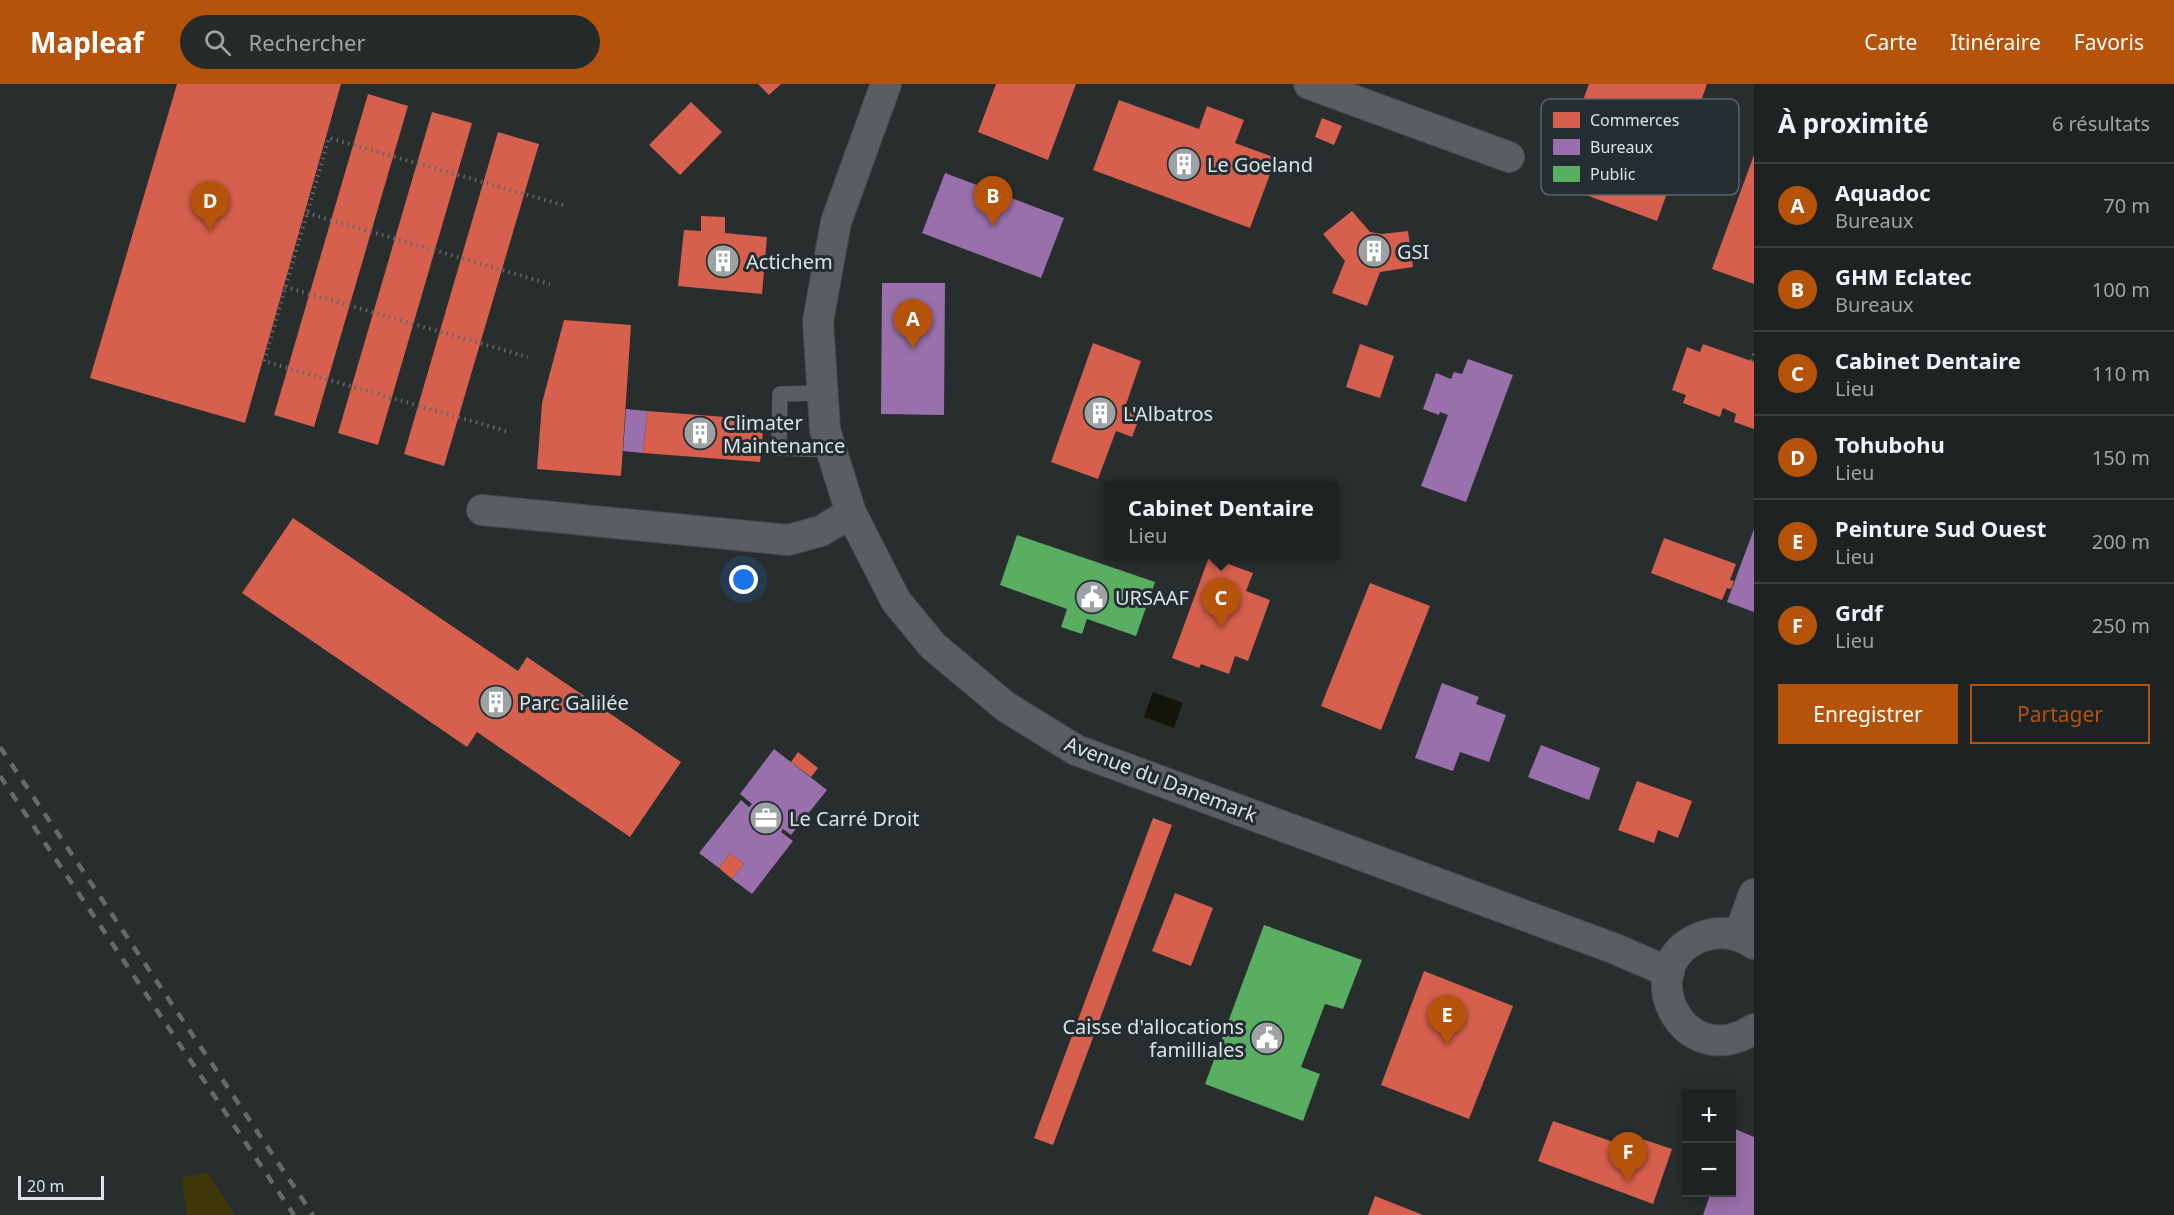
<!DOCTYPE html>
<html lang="fr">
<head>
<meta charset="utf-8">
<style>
  body { margin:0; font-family:"Noto Sans",sans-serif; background:#262a2a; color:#f1f3f6 }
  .controls { position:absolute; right:18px; bottom:18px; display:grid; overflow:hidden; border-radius:0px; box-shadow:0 3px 15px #0003 }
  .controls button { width:54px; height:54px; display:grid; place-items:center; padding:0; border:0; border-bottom:2px solid #3c3f40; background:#1e2222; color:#f1f3f6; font:30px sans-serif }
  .scale { position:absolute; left:18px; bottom:15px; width:86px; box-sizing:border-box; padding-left:6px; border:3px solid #dce2e5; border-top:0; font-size:16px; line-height:21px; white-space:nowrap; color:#dce2e5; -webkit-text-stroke:4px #242e32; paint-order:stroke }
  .you { position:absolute; left:744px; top:496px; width:21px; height:21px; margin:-15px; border:4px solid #fff; border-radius:50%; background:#1a73e8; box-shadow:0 0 0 9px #1a73e833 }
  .badge { display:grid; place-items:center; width:39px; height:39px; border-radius:50%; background:#b45309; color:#fff; font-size:20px; font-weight:700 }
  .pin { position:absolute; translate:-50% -50px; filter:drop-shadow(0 2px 3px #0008) }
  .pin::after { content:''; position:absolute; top:32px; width:21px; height:18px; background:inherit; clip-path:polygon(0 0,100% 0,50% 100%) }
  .popup { position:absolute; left:1104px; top:397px; width:234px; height:78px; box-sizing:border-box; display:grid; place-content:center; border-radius:0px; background:#1e2222; filter:drop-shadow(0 2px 4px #0005); font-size:20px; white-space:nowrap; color:#a1a4a5 }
  .popup b { font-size:22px; color:#f1f3f6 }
  .popup::after { content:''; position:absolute; left:50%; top:100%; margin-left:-12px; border:12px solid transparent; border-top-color:#1e2222 }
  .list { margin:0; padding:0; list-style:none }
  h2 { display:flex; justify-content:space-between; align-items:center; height:78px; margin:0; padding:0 24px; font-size:26px }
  h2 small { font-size:20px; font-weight:400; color:#a1a4a5 }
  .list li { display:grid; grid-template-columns:39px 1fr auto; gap:18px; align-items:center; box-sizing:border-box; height:84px; padding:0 24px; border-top:2px solid #3c3f40 }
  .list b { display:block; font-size:22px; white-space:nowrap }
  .list p { margin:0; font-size:20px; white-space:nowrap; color:#a1a4a5 }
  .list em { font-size:20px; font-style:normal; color:#a1a4a5 }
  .actions { display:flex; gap:12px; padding:18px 24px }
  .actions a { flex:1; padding:14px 0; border:2px solid #b45309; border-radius:0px; text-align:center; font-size:21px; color:#b45309 }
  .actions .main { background:#b45309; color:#fff }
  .icon { flex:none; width:33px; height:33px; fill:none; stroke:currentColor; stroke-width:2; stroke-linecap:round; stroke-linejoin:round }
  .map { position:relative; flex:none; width:1754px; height:1131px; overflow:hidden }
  header { display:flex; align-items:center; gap:36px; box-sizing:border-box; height:84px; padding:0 30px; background:#b45309; color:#fff }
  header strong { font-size:28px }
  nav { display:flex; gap:33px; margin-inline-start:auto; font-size:21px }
  .search { width:420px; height:54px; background:#262a2a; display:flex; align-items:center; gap:15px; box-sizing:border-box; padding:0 21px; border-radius:33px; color:#a1a4a5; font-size:22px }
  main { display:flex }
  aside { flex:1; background:#1e2222 }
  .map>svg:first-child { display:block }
</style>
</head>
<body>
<header>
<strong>Mapleaf</strong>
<div class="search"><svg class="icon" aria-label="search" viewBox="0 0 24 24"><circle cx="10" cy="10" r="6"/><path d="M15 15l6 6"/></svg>Rechercher</div>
<nav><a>Carte</a><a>Itinéraire</a><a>Favoris</a></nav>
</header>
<main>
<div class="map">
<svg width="1754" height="1131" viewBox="0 0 1754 1131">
  <rect width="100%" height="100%" fill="#282d2e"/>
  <polygon fill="#3e370a" points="207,1088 235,1131 187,1131 181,1094"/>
  <polygon fill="#151409" points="1153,608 1183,619 1174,644 1144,633"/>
  <g fill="#d6604d">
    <polygon points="177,0 341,0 245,339 90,294"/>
    <polygon points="758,0 781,0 769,11"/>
    <polygon points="996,0 1076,0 1048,76 978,48"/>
    <polygon points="1589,0 1707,0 1684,65 1708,73 1699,99 1674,90 1657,137 1553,99"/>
    <polygon points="368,10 408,22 314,343 274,331"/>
    <polygon points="1119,16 1199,45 1207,22 1244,36 1235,59 1276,74 1250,144 1093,86"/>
    <polygon points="691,18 722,48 680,91 649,61"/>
    <polygon points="432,28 472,39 378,361 338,349"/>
    <polygon points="1322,34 1342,42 1334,61 1315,53"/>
    <polygon points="498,48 539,60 444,382 404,370"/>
    <polygon points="1754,71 1754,200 1712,185"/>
    <polygon points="1352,127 1370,148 1382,150 1408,147 1413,183 1380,188 1367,222 1332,209 1345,177 1323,150"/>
    <polygon points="701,132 725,133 725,149 767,153 762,210 678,202 684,146 701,147"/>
    <polygon points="564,236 631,241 621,392 537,385 542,319"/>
    <polygon points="1093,259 1141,277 1124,326 1140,332 1132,353 1116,347 1098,395 1051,378"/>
    <polygon points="1360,260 1394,272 1380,314 1346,303"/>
    <polygon points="1703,260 1754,278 1754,345 1734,338 1736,330 1723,324 1720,333 1683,319 1686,311 1672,306 1687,263 1700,268"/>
    <polygon points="647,327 764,336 760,378 643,369"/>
    <polygon points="293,434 518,587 527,573 681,678 630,753 477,648 467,663 242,509"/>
    <polygon points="1664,454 1736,480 1730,496 1734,497 1731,505 1727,504 1722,516 1651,489"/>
    <polygon points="1209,473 1253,489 1246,507 1270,516 1248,577 1235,572 1229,590 1201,580 1199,584 1172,574"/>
    <polygon points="1370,499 1430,522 1381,646 1321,622"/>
    <polygon points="798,668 818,684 811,693 791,678"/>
    <polygon points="1637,697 1692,717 1678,754 1658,746 1654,759 1618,746"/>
    <polygon points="1153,734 1172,741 1053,1061 1034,1054"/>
    <polygon points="730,769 744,780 732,795 719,784"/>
    <polygon points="1175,809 1213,824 1191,882 1152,867"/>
    <polygon points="1424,887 1513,922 1469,1035 1381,1001"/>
    <polygon points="1553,1037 1628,1063 1633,1052 1672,1065 1653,1120 1538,1077"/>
    <polygon points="1375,1112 1423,1131 1368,1131"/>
  </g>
  <g fill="#9970ab">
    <polygon points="945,89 1064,134 1041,194 922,149"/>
    <polygon points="882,199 945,199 944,331 881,330"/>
    <polygon points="1468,275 1513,291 1466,418 1421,402 1448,331 1440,328 1439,331 1423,325 1436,289 1451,295 1454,288 1462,290"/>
    <polygon points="626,325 647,327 643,369 623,367"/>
    <polygon points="1754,445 1754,528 1727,518"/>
    <polygon points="1442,599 1479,613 1476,620 1506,631 1489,678 1460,668 1453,687 1415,674"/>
    <polygon points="1541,661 1600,684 1589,716 1528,693"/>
    <polygon points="774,665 827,706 791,751 783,745 781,748 793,757 752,810 732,795 744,780 730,769 719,784 699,769 741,716 749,723 752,720 740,710"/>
    <polygon points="1735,1045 1754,1053 1754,1131 1703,1131 1711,1108 1732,1108 1732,1053"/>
  </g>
  <g fill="#5aae61">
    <polygon points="1017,451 1155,498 1136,552 1087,535 1082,550 1061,543 1067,525 1000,501"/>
    <polygon points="1264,841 1362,876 1343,925 1325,920 1301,983 1320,990 1303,1037 1205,1000"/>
  </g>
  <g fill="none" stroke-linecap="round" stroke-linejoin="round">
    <g stroke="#454a4c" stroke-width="16">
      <polyline id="service" points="822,309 780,310 779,364 832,366"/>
    </g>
    <g stroke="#454a4c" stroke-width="32">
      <g id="minor">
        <polyline points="886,0 836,138 818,237 825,346 851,429 896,517 933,562 1006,623 1076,666 1613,864 1669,888"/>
        <polyline points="1309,0 1509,73"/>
        <polyline points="482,426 788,456 821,447 851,429"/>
        <polyline points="1739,851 1754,810"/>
        <path d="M1754 860C1738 849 1720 846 1701 853 1630 880 1681 992 1754 945"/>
      </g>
    </g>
    <g stroke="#66696a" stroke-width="4" stroke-dasharray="1.5 4.5" stroke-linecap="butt">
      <polyline points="307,129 550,200"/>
      <polyline points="285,203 528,273"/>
      <polyline points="1751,277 1754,270"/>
      <polyline points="506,347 264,277 329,54 566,122"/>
    </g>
    <use href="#service" stroke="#5a5e60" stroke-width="15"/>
    <use href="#minor" stroke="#5a5e60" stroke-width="30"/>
    <g stroke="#676a6b" stroke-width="4.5" stroke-dasharray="10 10" stroke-linecap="butt">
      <polyline points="0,663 313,1131"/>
      <polyline points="0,692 294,1131"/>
    </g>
  </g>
  <defs>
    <g id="building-disc" transform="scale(1.725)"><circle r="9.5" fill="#9da3a5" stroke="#242e32"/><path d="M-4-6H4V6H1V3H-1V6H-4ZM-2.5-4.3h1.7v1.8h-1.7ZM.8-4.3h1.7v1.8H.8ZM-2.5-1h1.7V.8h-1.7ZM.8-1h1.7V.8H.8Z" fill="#fff"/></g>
    <g id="civic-disc" transform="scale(1.725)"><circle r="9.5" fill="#9da3a5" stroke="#242e32"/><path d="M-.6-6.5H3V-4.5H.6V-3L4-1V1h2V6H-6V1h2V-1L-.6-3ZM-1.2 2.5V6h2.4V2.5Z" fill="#fff"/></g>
    <g id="office-disc" transform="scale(1.725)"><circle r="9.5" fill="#9da3a5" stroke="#242e32"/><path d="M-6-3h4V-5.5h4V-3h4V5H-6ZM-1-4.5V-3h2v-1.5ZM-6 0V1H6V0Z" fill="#fff"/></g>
  </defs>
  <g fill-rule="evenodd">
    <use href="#building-disc" x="1184" y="80"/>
    <use href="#building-disc" x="1374" y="167"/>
    <use href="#building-disc" x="723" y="177"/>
    <use href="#building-disc" x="1100" y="329"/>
    <use href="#building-disc" x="700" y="349"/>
    <use href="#civic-disc" x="1092" y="513"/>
    <use href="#building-disc" x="496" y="618"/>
    <use href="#office-disc" x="766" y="734"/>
    <use href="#civic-disc" x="1267" y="954"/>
  </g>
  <g text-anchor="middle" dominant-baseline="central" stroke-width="6" stroke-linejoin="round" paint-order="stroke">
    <g font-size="20" fill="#dce2e5" stroke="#242e32" text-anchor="start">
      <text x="1207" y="80">Le Goeland</text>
      <text x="1397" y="167">GSI</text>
      <text x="746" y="177">Actichem</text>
      <text x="1123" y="329">L'Albatros</text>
      <text x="723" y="338">Climater<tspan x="723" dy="23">Maintenance</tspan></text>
      <text x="1115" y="513">URSAAF</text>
      <text x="519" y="618">Parc Galilée</text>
      <text x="789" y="734">Le Carré Droit</text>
      <text x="1244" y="942" text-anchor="end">Caisse d'allocations<tspan x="1244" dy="23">familliales</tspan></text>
    </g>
    <g font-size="20" fill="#dce2e5" stroke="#242e32">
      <text transform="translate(1161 695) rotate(21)">Avenue du Danemark</text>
    </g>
  </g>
  <rect x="1541" y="15" width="198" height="96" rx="9" fill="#242e32" stroke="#5b6468" stroke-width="1.5"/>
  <rect x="1553" y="28" width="27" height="16" fill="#d6604d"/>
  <rect x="1553" y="55" width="27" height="16" fill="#9970ab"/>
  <rect x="1553" y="82" width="27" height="16" fill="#5aae61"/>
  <g font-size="16" fill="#dce2e5">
    <text x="1590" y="42">Commerces</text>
    <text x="1590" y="69">Bureaux</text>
    <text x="1590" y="96">Public</text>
  </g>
</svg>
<div class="controls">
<button>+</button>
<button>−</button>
</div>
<div class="scale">20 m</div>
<div class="you"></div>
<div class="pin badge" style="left:913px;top:265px">A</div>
<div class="pin badge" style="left:993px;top:142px">B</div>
<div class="pin badge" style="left:1221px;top:544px">C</div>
<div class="popup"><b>Cabinet Dentaire</b>Lieu</div>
<div class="pin badge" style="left:210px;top:147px">D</div>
<div class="pin badge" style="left:1447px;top:961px">E</div>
<div class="pin badge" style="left:1628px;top:1098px">F</div>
</div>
<aside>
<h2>À proximité<small>6 résultats</small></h2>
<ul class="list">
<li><span class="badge">A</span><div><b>Aquadoc</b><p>Bureaux</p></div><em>70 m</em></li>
<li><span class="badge">B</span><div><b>GHM Eclatec</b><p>Bureaux</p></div><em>100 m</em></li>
<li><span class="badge">C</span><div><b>Cabinet Dentaire</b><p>Lieu</p></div><em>110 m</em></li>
<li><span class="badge">D</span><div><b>Tohubohu</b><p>Lieu</p></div><em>150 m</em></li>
<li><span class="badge">E</span><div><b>Peinture Sud Ouest</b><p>Lieu</p></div><em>200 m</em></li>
<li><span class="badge">F</span><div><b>Grdf</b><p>Lieu</p></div><em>250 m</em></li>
</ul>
<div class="actions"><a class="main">Enregistrer</a><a>Partager</a></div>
</aside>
</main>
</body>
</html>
